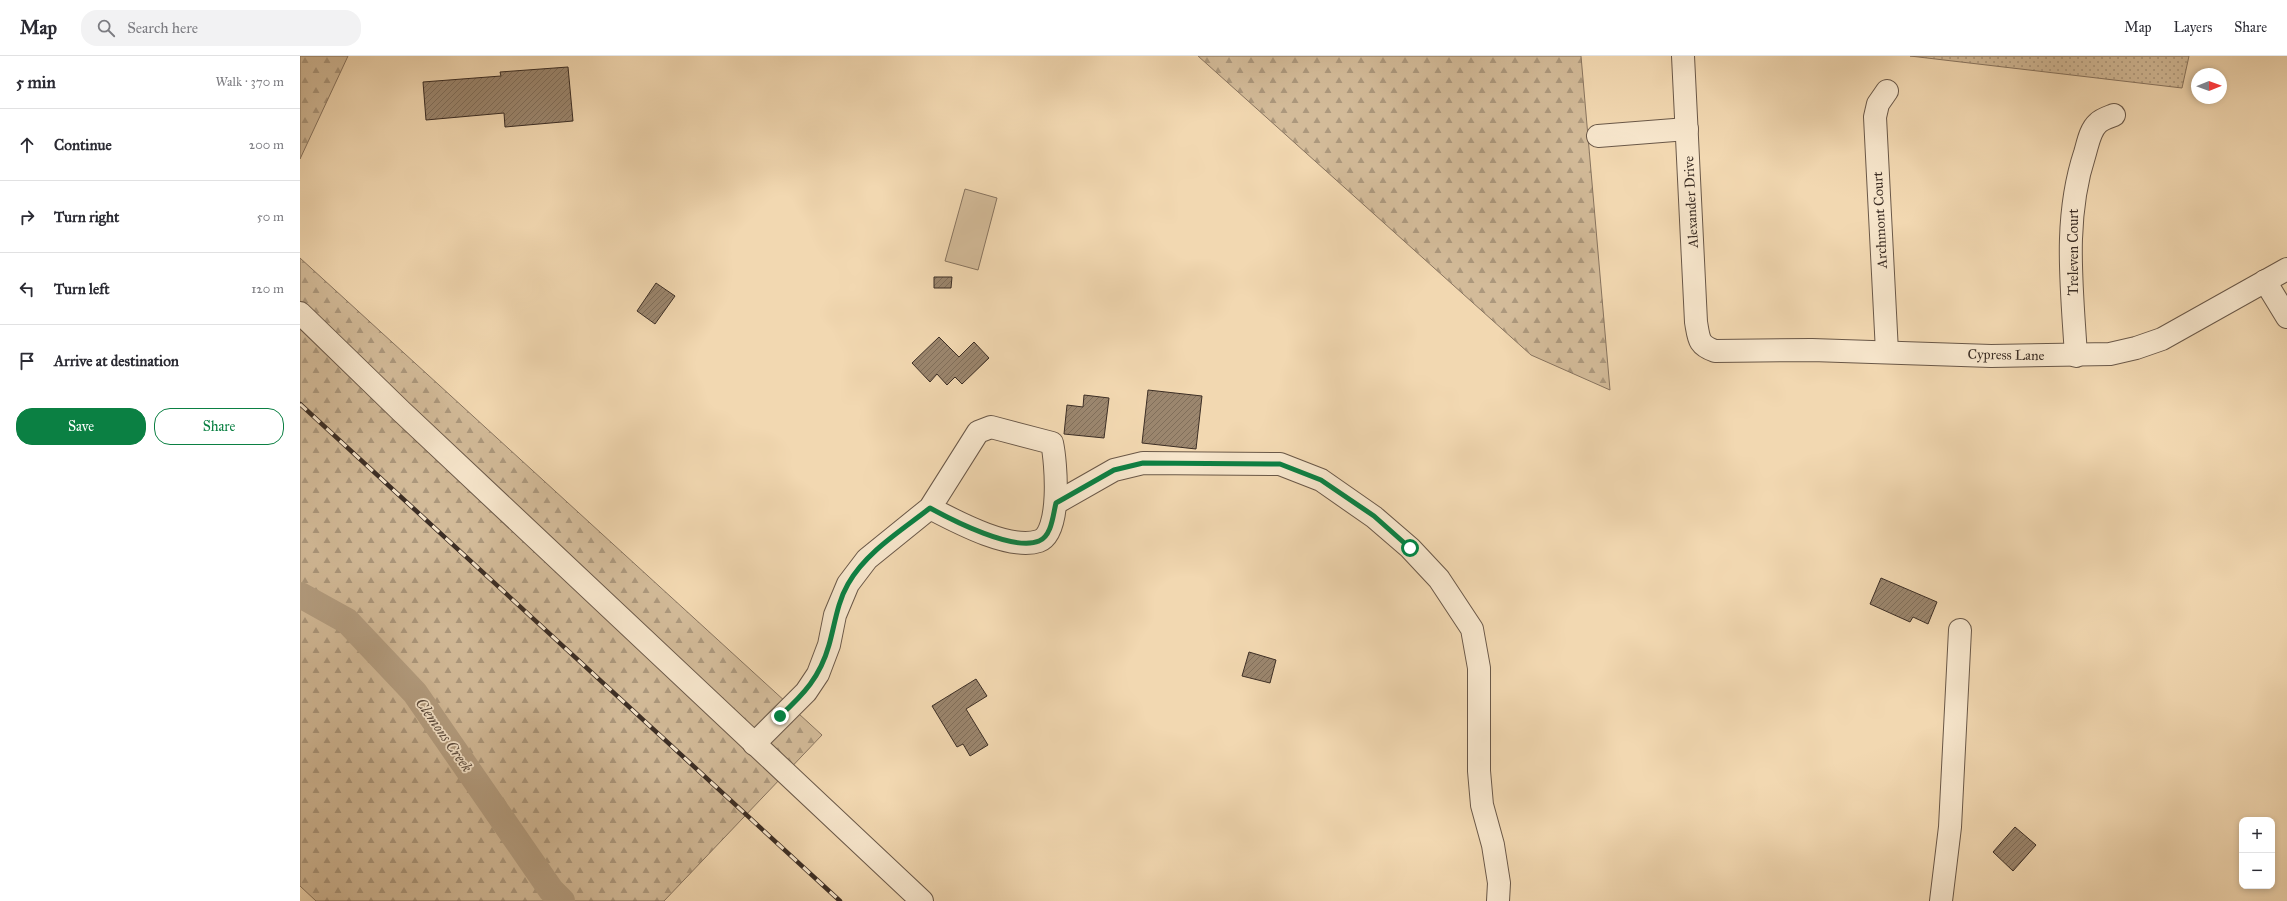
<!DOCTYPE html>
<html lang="en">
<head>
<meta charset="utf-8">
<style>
  body { margin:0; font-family:"IM FELL Great Primer",serif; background:#f2f2f3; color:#2b2b33 }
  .controls { position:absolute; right:12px; bottom:12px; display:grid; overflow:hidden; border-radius:8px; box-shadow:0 2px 6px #0003 }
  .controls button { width:36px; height:36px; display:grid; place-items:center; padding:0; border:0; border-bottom:1px solid #e1e1e2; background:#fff; color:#2b2b33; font:20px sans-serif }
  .compass { position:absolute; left:1891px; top:12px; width:36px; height:36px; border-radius:50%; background:#fff; box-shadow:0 2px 6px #0003; rotate:89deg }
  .stop { position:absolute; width:12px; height:12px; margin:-9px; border:3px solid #0b8043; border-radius:50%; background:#fff }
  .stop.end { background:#0b8043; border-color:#fff; box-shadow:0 1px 4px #0008 }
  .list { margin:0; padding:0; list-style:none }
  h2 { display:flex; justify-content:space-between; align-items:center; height:52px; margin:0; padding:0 16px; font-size:17px }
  h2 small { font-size:13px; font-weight:400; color:#7c7c81 }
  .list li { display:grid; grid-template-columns:26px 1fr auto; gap:12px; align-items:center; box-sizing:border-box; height:72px; padding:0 16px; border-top:1px solid #e1e1e2 }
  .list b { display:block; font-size:15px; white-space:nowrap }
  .list em { font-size:13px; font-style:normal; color:#7c7c81 }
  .actions { display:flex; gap:8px; padding:12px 16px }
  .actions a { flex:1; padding:9px 0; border:1px solid #0b8043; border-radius:16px; text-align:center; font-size:14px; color:#0b8043 }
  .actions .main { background:#0b8043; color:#fff }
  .icon { flex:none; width:22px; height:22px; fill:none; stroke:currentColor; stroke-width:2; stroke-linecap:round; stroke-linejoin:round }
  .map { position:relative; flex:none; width:1987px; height:845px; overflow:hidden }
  header { display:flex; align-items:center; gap:24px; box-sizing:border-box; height:56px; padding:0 20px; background:#fff; border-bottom:1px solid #e1e1e2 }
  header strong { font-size:19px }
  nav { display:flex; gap:22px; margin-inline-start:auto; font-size:14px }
  .search { width:280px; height:36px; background:#f2f2f3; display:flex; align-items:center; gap:10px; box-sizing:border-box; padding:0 14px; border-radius:16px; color:#7c7c81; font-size:15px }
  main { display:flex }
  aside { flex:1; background:#fff }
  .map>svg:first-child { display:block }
</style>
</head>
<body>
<header>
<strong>Map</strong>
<div class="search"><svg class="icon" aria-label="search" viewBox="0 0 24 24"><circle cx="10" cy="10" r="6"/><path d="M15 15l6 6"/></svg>Search here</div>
<nav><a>Map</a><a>Layers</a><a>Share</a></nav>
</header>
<main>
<aside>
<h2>5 min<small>Walk · 370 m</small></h2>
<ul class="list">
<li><svg class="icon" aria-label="ahead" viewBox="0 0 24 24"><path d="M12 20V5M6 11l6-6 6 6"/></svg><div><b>Continue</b></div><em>200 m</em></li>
<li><svg class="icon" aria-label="right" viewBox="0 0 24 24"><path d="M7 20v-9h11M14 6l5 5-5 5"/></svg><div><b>Turn right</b></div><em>50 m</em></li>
<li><svg class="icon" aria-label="left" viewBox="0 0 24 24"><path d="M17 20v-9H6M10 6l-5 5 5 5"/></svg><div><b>Turn left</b></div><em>120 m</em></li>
<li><svg class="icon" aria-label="arrive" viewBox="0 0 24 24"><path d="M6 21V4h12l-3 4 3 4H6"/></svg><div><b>Arrive at destination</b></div></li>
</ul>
<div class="actions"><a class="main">Save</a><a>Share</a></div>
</aside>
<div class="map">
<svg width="1987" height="845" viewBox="0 0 1987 845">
  <defs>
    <pattern id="forest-firs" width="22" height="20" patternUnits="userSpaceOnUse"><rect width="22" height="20" fill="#d3bb99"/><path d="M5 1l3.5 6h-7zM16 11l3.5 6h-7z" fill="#ac987d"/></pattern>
    <pattern id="park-dots" width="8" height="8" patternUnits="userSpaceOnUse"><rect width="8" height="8" fill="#d3bb99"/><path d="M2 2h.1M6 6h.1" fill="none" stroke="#ac987d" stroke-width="1.8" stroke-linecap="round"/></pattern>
    <pattern id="building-hatch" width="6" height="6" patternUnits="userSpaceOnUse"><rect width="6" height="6" fill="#9b866e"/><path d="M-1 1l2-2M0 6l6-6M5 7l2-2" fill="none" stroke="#806e5a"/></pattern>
  </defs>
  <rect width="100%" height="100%" fill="#f2d8b1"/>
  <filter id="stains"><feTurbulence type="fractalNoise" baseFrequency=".005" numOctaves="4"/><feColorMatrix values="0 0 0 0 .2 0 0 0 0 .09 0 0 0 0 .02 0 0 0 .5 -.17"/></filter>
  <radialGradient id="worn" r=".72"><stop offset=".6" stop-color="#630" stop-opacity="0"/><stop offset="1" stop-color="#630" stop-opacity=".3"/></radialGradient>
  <g fill="url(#forest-firs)" stroke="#88745f">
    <polygon points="0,0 48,0 0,103"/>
    <polygon points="898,0 1281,0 1310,334 1231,299"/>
    <polygon points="0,202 522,679 364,845 16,845 0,830"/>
  </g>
  <polygon fill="url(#park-dots)" stroke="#88745f" points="1610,0 1889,0 1882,32"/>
  <polygon fill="#d3bb99" stroke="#88745f" points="665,133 697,142 678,214 645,205"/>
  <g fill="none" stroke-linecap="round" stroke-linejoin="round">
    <polyline stroke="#b49e81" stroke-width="26" points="0,539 47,565 115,637 251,834 262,845"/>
  </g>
  <g fill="url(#building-hatch)" stroke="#3c2e25">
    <polygon points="268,11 273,65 205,71 204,57 126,64 123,26 201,20 200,16"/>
    <polygon points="634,221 652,221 651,232 634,232"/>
    <polygon points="356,227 375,240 355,268 337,255"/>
    <polygon points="639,281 659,301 674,286 689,302 662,328 655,321 647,329 637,318 630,326 612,307"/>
    <polygon points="848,334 902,340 896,393 842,387"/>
    <polygon points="784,339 809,342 804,382 764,378 767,349 783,351"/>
    <polygon points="1581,522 1637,546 1628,568 1613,561 1610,566 1570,548"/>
    <polygon points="949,596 976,604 970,627 942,620"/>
    <polygon points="676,623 687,640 666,653 688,689 670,700 663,688 657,691 632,650"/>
    <polygon points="1715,771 1736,789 1713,815 1693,796"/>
  </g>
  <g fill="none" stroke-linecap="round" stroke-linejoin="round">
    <g stroke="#6a5848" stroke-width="24">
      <g id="minor">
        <path d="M1383 0 1396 266C1399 283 1398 289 1415 295L1512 294 1691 300 1810 298 1836 292 1862 283 1987 213"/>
        <polyline points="1587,35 1578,48 1575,61 1587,296"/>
        <polyline points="1298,80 1387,73"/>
        <polyline points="1965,225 1987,261"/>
        <polyline points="0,257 101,355 622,845"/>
        <path d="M1776 300C1772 231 1763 164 1785 97 1788 87 1790 74 1798 67 1802 63 1809 61 1814 59"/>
        <polyline points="756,447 814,414 843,407 980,408 1021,424 1074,461 1110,492 1139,523 1172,573 1179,612 1179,715 1182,749 1193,789 1199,827 1198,845"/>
        <path d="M454 688 506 636 518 618 529 589 535 559 548 528 567 503 630 452 678 376 691 371 752 387C756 405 762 477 739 485 710 495 655 465 630 452"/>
        <polyline points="1641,845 1650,771 1660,574"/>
      </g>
    </g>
    <use href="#minor" stroke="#f7e6cc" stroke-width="22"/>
    <g stroke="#3c2e25" stroke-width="4.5">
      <polyline id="rail" points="0,348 540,845"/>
    </g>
    <use href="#rail" stroke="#f7e6cc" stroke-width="3" stroke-dasharray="9" stroke-linecap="butt"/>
  </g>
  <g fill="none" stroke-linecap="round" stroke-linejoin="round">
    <path stroke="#0b8043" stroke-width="5" d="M480 660C504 638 520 621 529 589 535 568 537 547 548 528 566 496 602 474 630 452 652 464 714 496 739 485 752 480 753 458 756 447L814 414 843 407 980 408 1021 424 1074 460 1110 492"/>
  </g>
  <g text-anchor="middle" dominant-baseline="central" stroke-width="3.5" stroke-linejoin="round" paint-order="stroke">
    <g font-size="14" fill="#3c2e25" stroke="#f7e6cc">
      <text transform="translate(1391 146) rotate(-93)">Alexander Drive</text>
      <text transform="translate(1580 164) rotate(-93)">Archmont Court</text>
      <text transform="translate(1773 196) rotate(-90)">Treleven Court</text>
      <text transform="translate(1706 299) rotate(1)">Cypress Lane</text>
    </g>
    <g font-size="15" font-style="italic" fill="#5a4a3c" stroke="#f7e6cc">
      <text transform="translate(144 679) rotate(55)">Clemons Creek</text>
    </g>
  </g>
  <rect width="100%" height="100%" filter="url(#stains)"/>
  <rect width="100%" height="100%" fill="url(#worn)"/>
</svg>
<div class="controls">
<button>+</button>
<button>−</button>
</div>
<svg class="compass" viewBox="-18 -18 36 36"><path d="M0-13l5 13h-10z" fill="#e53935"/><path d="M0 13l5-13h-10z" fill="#7c7c81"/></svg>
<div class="stop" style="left:1110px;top:492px"></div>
<div class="stop end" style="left:480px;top:660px"></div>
</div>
</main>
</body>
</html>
